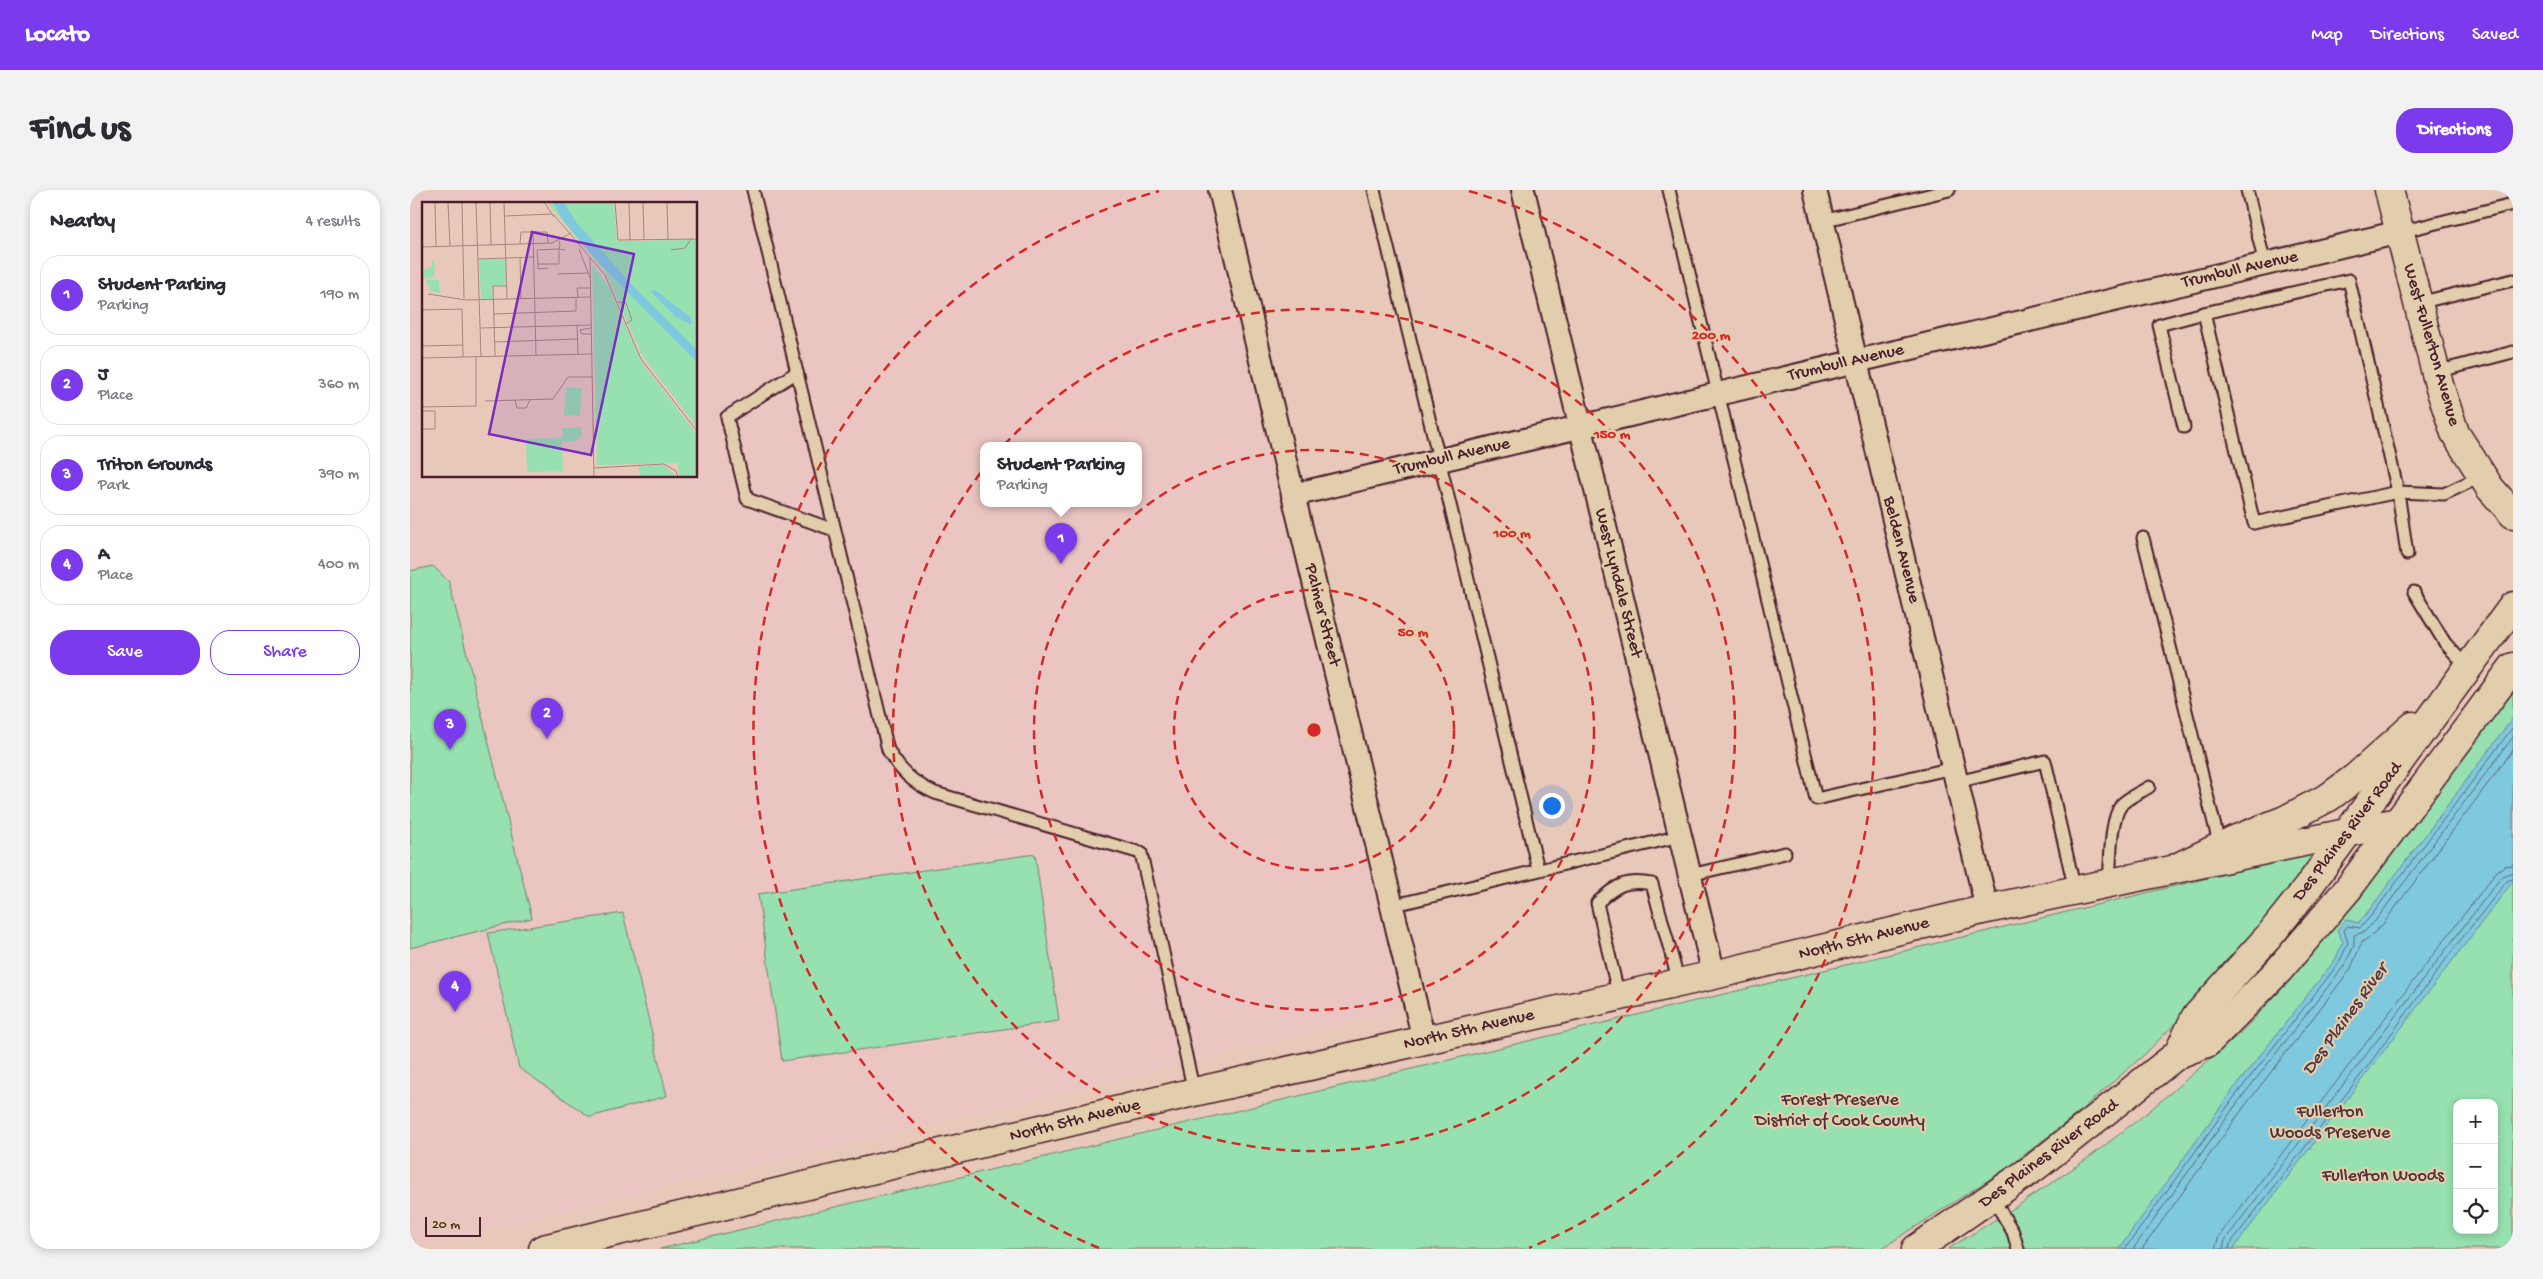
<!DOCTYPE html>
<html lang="en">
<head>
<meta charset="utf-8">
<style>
  body { margin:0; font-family:"Gochi Hand",sans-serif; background:#f2f2f3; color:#2b2b33 }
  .controls { position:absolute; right:15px; bottom:15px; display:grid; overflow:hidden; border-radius:10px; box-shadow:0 2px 8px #0003 }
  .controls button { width:45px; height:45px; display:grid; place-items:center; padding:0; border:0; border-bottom:1px solid #e1e1e2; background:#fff; color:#2b2b33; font:25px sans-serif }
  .scale { position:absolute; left:15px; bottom:12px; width:56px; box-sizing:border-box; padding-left:5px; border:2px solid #4a1f2b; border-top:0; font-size:14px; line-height:18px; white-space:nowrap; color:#4a1f2b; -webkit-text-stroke:4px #e2cdac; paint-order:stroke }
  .you { position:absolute; left:1141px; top:615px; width:18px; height:18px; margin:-12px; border:4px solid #fff; border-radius:50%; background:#1a73e8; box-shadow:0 0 0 8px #1a73e833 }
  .badge { display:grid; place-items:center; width:32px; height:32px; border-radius:50%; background:#7c3aed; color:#fff; font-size:16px; font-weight:700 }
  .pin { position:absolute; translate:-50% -41px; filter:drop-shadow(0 1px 2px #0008) }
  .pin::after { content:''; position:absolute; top:26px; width:18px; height:15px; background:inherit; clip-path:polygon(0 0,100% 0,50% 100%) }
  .popup { position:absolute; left:570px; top:252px; width:162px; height:65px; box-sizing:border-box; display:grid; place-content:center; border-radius:10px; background:#fff; filter:drop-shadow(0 1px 4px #0005); font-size:16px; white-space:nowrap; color:#7c7c81 }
  .popup b { font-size:19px; color:#2b2b33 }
  .popup::after { content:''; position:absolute; left:50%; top:100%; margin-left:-10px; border:10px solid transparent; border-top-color:#fff }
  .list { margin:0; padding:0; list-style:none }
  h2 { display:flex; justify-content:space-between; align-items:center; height:65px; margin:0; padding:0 20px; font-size:21px }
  h2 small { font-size:16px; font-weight:400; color:#7c7c81 }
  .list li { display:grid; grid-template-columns:32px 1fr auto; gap:15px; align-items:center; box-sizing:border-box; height:80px; margin:0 10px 10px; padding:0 10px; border:1px solid #e1e1e2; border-radius:20px }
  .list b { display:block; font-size:19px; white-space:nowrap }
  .list p { margin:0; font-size:16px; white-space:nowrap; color:#7c7c81 }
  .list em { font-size:16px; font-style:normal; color:#7c7c81 }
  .actions { display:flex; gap:10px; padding:15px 20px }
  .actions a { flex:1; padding:11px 0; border:1px solid #7c3aed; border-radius:20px; text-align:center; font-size:18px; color:#7c3aed }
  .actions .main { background:#7c3aed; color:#fff }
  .icon { flex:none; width:28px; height:28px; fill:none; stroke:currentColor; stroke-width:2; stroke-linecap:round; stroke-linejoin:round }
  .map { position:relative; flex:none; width:2103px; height:1059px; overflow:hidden; border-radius:20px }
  header { display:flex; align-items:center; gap:30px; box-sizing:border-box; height:70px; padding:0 25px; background:#7c3aed; color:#fff }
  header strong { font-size:24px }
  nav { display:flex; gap:28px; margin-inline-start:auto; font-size:18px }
  .intro { display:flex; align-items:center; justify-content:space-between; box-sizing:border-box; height:120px; padding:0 30px }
  h1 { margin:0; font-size:35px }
  .button { padding:12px 22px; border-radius:20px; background:#7c3aed; color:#fff; font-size:18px; font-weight:700 }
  main { display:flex; gap:30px; padding:0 30px }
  aside { flex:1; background:#fff; border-radius:20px; box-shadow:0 2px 8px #0003 }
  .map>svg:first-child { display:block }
</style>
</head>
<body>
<header>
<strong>Locato</strong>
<nav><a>Map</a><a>Directions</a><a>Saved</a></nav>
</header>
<div class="intro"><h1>Find us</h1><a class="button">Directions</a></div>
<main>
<aside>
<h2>Nearby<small>4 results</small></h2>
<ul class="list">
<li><span class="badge">1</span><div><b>Student Parking</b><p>Parking</p></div><em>190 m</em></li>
<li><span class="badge">2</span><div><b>J</b><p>Place</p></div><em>360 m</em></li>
<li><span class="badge">3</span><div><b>Triton Grounds</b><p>Park</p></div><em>390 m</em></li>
<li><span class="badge">4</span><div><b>A</b><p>Place</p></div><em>400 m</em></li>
</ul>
<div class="actions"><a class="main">Save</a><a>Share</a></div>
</aside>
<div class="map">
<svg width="2103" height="1059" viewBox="0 0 2103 1059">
  <rect width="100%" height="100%" fill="#e7c8b9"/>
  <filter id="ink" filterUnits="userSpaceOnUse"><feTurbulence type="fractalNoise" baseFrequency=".02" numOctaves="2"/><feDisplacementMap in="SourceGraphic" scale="10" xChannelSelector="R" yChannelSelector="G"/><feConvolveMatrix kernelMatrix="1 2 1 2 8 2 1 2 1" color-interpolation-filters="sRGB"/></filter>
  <g filter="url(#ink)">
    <path fill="#ebc5c2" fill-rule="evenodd" d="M0 0H795L987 798V811L983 818 967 827 0 1058ZM14 14H286V286H14ZM574 255H728V313H574Z"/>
    <g fill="#97e0af" stroke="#70806d" fill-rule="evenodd">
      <polygon points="23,376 39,392 122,728 0,758 0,381"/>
      <path d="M2103 502V1059H1538L1609 1015 1681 966 1738 922 1829 844 1859 813 1929 731ZM2047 913H2084V1040H2047Z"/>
      <polygon points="1907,662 1909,665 1803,795 1734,865 1664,926 1600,976 1471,1059 250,1059"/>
      <polygon points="625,664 649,831 372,871 348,704"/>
      <polygon points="213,723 257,906 180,927 109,878 78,743"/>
    </g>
    <polygon fill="#7fc9df" stroke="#6a8597" points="2103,528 2103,691 1823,1059 1709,1059 1819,905 1925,770 1933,752 1927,740 1936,730 1948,733 1957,723"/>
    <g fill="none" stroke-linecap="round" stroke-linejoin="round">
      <g stroke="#5f6373" stroke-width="1">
        <polyline points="1715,1059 1823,909 1929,773 1938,753 1934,740 1938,736 1950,738 1961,726 2103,537"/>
        <polyline points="1723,1059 1828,912 1934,776 1944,756 1944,745 1954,742 1966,730 2103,547"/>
        <polyline points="1732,1059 1834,917 1940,780 1952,752 1960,747 1973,734 2103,560"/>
        <polyline points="1805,1059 1809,1046 2087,681 2095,676 2103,675"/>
        <polyline points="1813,1059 1815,1050 2092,686 2103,682"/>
        <polyline points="1819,1059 1820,1054 1957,877 2045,757 2097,691 2103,689"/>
      </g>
      <g stroke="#4a1f2b" stroke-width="15">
        <g id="service">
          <path d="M343 0 478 560C490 581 503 593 525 603L731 663 784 902"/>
          <polyline points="964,0 1128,679"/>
          <polyline points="1259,0 1406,609 1543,578"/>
          <polyline points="1837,0 1855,74"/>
          <polyline points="2102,0 2103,4"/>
          <polyline points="1412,31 1539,0"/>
          <polyline points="1990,42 2103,14"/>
          <polyline points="2008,113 2103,90"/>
          <polyline points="387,182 317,227 337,309 424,340"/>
          <polyline points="2026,182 2103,162"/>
          <polyline points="1774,237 1749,135 1794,123"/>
          <polyline points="1733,348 1810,657"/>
          <polyline points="1997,364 1988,302 1939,90 1794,123 1844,333 1988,302 2034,304 2072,286"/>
          <polyline points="2004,402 2035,453 2057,477"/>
          <polyline points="1547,592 1635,571 1665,700"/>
          <polyline points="1280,685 1375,663"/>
          <path d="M1699 692C1701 672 1699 630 1712 614 1719 607 1731 602 1739 597"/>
          <polyline points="981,716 1270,646"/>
          <path d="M1209 807 1187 713C1206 695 1216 689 1242 694L1269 793"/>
          <polyline points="1582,1007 1603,1042 1608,1059"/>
        </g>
      </g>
      <g stroke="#4a1f2b" stroke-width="26">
        <g id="minor">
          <polyline points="810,0 1014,850"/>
          <polyline points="1113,0 1304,785"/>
          <polyline points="1405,0 1577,719"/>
          <polyline points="883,305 1990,42"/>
        </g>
      </g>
      <g stroke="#4a1f2b" stroke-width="31">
        <g id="tertiary">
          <polyline points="1979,0 2029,195 2045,243 2080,298 2103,324"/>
          <polyline points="133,1059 784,902 1304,785 1577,719 1988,632"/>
        </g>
      </g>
      <g stroke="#4a1f2b" stroke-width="31">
        <g id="secondary">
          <polyline points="1768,677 1824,650 1875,630 1919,607 1946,587 2003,536"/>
          <polyline points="1768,864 1785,828 1860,745 1898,697 2103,416"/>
          <polyline points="1506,1059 1625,977 1768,864 1797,853 1869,780 1938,699 2103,477"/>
        </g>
      </g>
      <use href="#service" stroke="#e2cdac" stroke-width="11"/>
      <use href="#minor" stroke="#e2cdac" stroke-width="22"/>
      <use href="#tertiary" stroke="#e2cdac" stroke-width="28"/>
      <use href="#secondary" stroke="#e2cdac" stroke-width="28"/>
    </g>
  </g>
  <g fill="none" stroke="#d62828" stroke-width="2.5" stroke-dasharray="9 6">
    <circle cx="904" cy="540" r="140"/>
    <circle cx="904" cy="540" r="280"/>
    <circle cx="904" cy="540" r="421"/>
    <path d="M689 1058A561 561 0 0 1 749 1M1059 1A561 561 0 0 1 1119 1058"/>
  </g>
  <g text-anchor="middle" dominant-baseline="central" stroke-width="4.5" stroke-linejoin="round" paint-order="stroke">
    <g font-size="18" fill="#4a1f2b" stroke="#e2cdac">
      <text transform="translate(1830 80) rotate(-13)">Trumbull Avenue</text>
      <text transform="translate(2021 155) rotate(74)">West Fullerton Avenue</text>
      <text transform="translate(1436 173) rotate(-13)">Trumbull Avenue</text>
      <text transform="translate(1042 267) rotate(-13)">Trumbull Avenue</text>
      <text transform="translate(1491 360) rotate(76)">Belden Avenue</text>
      <text transform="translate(1208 393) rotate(76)">West Lyndale Street</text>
      <text transform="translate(912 425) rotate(76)">Palmer Street</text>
      <text transform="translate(1938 642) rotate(-53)">Des Plaines River Road</text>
      <text transform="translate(1454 749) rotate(-14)">North 5th Avenue</text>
      <text transform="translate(1059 840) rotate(-13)">North 5th Avenue</text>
      <text transform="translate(665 931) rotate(-14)">North 5th Avenue</text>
      <text transform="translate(1639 964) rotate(-37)">Des Plaines River Road</text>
    </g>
    <g font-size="18" fill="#523238" stroke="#e2cdac">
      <text x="1430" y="910">Forest Preserve<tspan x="1430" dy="21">District of Cook County</tspan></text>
      <text x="1920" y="922">Fullerton<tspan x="1920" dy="21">Woods Preserve</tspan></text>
      <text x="1973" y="986">Fullerton Woods</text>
    </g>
    <g font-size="19" font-style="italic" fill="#523846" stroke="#e2cdac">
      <text transform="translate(1936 830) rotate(-54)">Des Plaines River</text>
    </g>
  </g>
  <g transform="translate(12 12)">
    <rect width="275" height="275" fill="#e7c8b9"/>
    <path d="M125 0H192L195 39 275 38V225L221 155 183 70ZM57 57H83L84 83 70 84 71 97H59ZM10 59H13L12 75 0 76V69L10 65ZM170 62 186 83 220 161 275 232V275H257L256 261 175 263ZM4 78H17L18 91 8 89ZM144 185 160 186 158 214 142 213ZM159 225 160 233 154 239 140 240 141 269 105 270 104 237 140 236 141 226ZM242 263 255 275H218L217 264Z" fill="#97e0af"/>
    <path d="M131 0H142L154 20 211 84 275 148V160L178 62 142 20ZM232 87 269 116 270 123 254 115 229 90Z" fill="#7fc9df"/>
    <path fill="none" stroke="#a88480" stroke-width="1" d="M13 0 14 45M26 0 28 44M40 0 42 96M54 0 59 155M68 0 69 43M82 0 85 97M122 0 132 15M193 0 196 38 275 37M207 0 208 38M221 0 222 38M245 0 246 37M132 13 183 73 219 157 275 229M83 14 131 12M111 30 114 153M137 39 138 43 137 47V62H116L115 48 137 47 143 48M98 42 99 30H125L126 41M0 45 130 41 149 31M157 47 168 76M249 48 263 46 269 37M98 56 99 97M168 56 172 275M56 57 112 55M116 62V67L126 66M136 72 166 71M6 92 44 98 168 95M156 95 155 86H168M196 100 204 101 210 118 204 122M0 108 40 107 41 155M72 112 154 109V95M155 123 156 152M58 126 169 123M169 126 158 128 160 132H169M73 140 155 137M0 144 41 143M73 154 71 84H85M0 156 169 152M93 198 95 206H104L108 198M63 199 131 197 146 175H170M0 205 54 204V155M0 209H13V227H0M172 266 242 262 254 269 256 275"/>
    <path fill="#7b2cbf" fill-opacity="0.15" stroke="#7b2cbf" stroke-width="2.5" d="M110 30 212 52 169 253 67 232Z"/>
    <rect width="275" height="275" fill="none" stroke="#4a1f2b" stroke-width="2.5"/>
  </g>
  <circle cx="904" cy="540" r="8" fill="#d62828" stroke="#e2cdac" stroke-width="2.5"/>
  <g font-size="15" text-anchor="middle" font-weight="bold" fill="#d62828" stroke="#e2cdac" stroke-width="4.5" stroke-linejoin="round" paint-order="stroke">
    <text x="1301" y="149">200 m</text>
    <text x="1202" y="248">150 m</text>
    <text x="1102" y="347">100 m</text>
    <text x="1003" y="446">50 m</text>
  </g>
</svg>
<div class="controls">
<button>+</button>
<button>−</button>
<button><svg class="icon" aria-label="locate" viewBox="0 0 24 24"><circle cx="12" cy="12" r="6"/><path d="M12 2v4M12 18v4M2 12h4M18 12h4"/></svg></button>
</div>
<div class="scale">20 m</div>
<div class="you"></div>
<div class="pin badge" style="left:651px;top:374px">1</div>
<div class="popup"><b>Student Parking</b>Parking</div>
<div class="pin badge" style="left:137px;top:549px">2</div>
<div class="pin badge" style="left:40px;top:560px">3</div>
<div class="pin badge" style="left:45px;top:822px">4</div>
</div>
</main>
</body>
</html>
